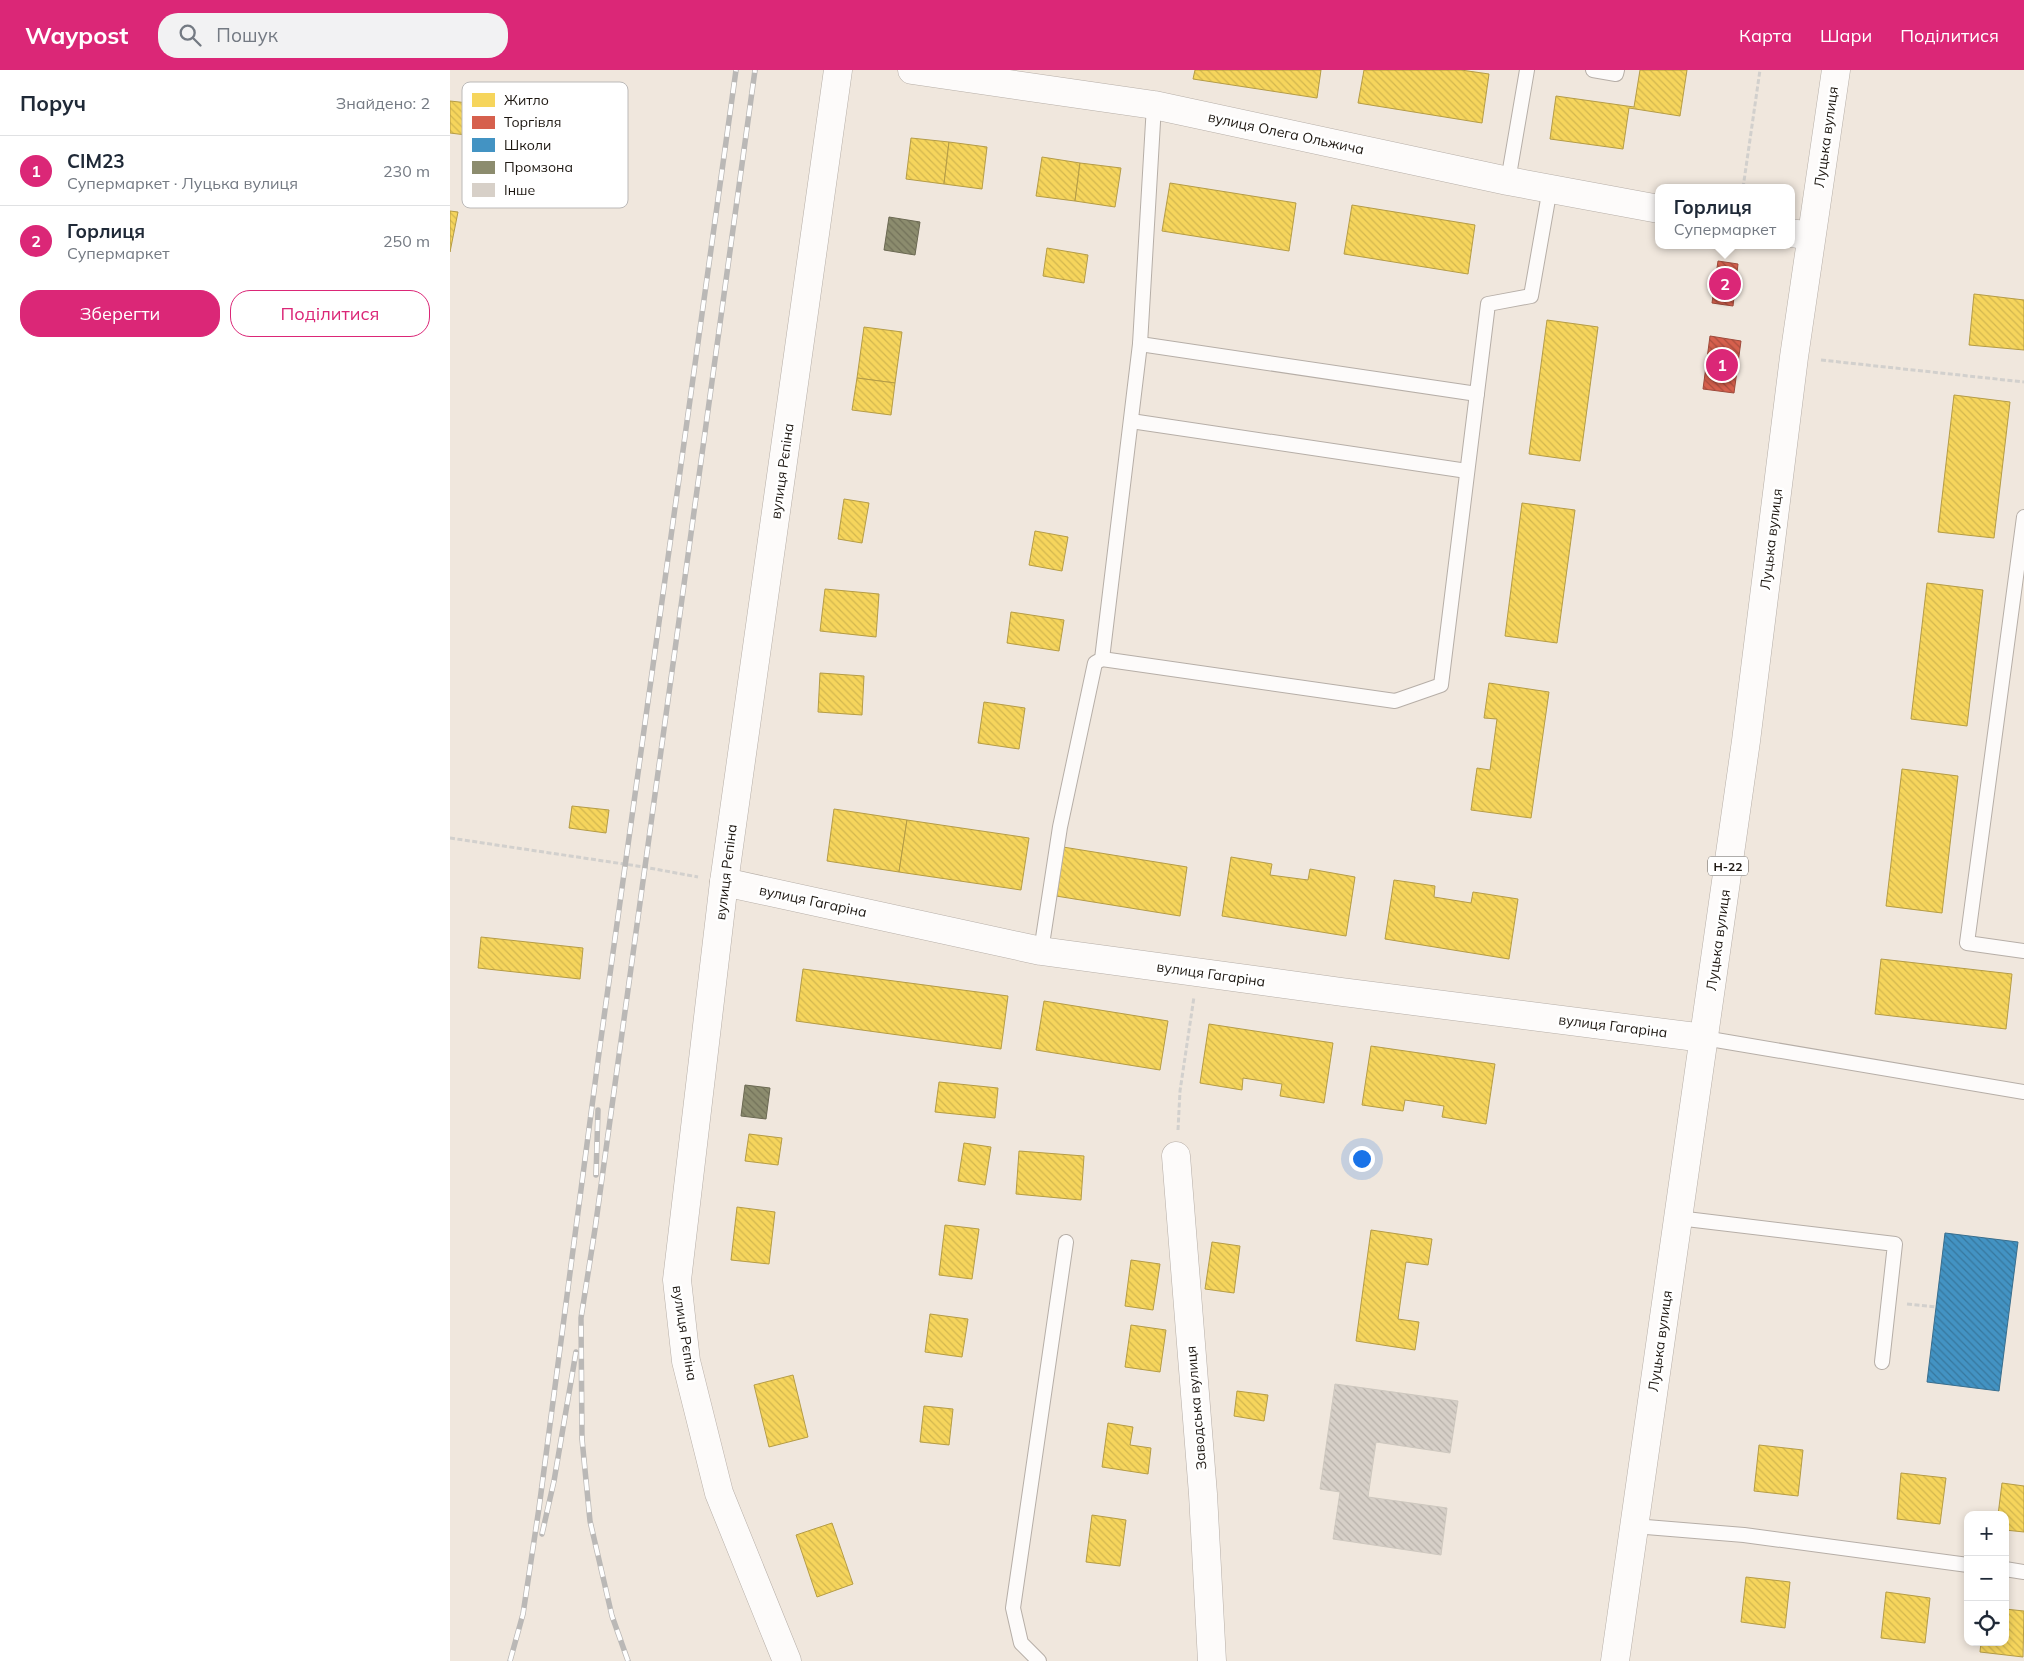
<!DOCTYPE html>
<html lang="uk">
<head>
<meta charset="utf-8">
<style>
  body { margin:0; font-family:Mulish,sans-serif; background:#f2f2f3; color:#1f2937 }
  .controls { position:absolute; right:15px; bottom:15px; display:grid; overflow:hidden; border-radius:10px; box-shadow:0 2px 8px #0003 }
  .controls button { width:45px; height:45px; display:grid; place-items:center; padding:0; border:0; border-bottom:1px solid #e0e1e3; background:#fff; color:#1f2937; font:25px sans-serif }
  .you { position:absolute; left:911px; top:1088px; width:18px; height:18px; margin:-12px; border:4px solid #fff; border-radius:50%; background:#1a73e8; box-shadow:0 0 0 8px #1a73e833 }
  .badge { display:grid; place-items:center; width:32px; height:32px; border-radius:50%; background:#db2777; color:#fff; font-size:16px; font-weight:700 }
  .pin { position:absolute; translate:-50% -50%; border:2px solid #fff; box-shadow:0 1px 5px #0006 }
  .popup { position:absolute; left:1205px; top:114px; width:140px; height:65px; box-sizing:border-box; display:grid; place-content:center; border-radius:10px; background:#fff; filter:drop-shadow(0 1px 4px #0005); font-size:16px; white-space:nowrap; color:#747a83 }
  .popup b { font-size:19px; color:#1f2937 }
  .popup::after { content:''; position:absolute; left:50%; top:100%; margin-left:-10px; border:10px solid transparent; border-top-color:#fff }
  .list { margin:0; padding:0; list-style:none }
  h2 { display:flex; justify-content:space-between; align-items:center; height:65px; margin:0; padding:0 20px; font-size:21px }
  h2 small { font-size:16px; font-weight:400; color:#747a83 }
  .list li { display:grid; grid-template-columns:32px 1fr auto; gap:15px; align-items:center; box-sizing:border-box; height:70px; padding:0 20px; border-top:1px solid #e0e1e3 }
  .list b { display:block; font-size:19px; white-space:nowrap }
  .list p { margin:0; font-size:16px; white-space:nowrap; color:#747a83 }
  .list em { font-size:16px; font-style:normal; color:#747a83 }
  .actions { display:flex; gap:10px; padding:15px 20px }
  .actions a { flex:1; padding:11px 0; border:1px solid #db2777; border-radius:20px; text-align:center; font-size:18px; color:#db2777 }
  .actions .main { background:#db2777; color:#fff }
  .icon { flex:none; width:28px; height:28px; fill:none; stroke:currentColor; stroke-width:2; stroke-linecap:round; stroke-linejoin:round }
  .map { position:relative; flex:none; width:1574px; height:1591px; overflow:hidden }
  header { display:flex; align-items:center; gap:30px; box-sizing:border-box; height:70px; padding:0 25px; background:#db2777; color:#fff }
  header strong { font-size:24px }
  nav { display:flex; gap:28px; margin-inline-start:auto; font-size:18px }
  .search { width:350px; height:45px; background:#f2f2f3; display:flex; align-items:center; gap:12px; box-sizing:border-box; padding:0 18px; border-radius:20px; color:#747a83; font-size:19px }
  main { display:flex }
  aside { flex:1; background:#fff }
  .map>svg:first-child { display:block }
</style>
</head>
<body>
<header>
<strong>Waypost</strong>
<div class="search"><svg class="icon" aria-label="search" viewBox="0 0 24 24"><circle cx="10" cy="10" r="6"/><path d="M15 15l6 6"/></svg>Пошук</div>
<nav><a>Карта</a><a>Шари</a><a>Поділитися</a></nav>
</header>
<main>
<aside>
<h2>Поруч<small>Знайдено: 2</small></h2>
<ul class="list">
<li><span class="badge">1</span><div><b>СІМ23</b><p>Супермаркет · Луцька вулиця</p></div><em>230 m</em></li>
<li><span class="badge">2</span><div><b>Горлиця</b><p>Супермаркет</p></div><em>250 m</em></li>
</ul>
<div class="actions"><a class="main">Зберегти</a><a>Поділитися</a></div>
</aside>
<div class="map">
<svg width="1574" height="1591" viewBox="0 0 1574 1591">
  <defs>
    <pattern id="homes-back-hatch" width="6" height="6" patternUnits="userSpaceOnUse" patternTransform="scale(1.25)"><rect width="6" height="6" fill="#f6d55c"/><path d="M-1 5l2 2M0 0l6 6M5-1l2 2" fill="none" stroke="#d2b64f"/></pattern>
    <pattern id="shops-back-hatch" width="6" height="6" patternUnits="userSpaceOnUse" patternTransform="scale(1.25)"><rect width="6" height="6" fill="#d6604d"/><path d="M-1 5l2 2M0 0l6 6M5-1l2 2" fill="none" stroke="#ad4e3f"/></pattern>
    <pattern id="schools-back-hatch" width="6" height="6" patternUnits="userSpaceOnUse" patternTransform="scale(1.25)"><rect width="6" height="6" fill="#4393c3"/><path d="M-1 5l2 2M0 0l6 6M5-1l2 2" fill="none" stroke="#37779d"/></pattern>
    <pattern id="industry-back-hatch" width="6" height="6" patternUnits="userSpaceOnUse" patternTransform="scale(1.25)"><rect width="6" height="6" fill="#8c8c6e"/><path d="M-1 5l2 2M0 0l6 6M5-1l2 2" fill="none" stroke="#727159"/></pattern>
    <pattern id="building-back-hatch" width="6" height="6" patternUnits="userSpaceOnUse" patternTransform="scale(1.25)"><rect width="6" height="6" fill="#d7d0c8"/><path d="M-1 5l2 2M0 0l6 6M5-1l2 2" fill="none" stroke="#b8b2ab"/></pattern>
  </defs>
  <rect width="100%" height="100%" fill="#f0e7dd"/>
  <g fill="url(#homes-back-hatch)" stroke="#b59c46">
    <polygon points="745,0 871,0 867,28 743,9"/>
    <polygon points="914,0 1011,0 1039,4 1032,53 908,33"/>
    <polygon points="1190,0 1237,0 1230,46 1179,38 1173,79 1100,69 1106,26 1184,37"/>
    <polygon points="0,31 28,34 24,66 0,63"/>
    <polygon points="461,68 499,72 494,114 456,109"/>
    <polygon points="499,72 537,77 532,119 494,114"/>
    <polygon points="592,87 630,93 625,131 586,126"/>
    <polygon points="630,93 671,98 665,137 625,131"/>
    <polygon points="720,113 846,133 839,181 712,161"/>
    <polygon points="902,135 1025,155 1018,204 894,184"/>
    <polygon points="0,141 8,142 0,182"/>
    <polygon points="597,178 638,185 634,213 593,206"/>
    <polygon points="1524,224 1574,230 1574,280 1519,275"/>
    <polygon points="1097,250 1148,257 1130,391 1079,384"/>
    <polygon points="414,257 452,262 445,313 407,308"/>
    <polygon points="407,308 445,313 441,345 402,340"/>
    <polygon points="1504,325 1560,332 1544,468 1488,462"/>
    <polygon points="394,429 419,433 412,473 388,469"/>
    <polygon points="1072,433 1125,440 1107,573 1055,566"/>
    <polygon points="585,461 618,467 612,501 579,495"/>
    <polygon points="1477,513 1533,520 1517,656 1461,649"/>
    <polygon points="375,519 429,524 426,567 370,561"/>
    <polygon points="561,542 614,550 609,581 557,573"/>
    <polygon points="370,603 414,606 412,645 368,642"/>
    <polygon points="1039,613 1099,622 1081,748 1021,740 1027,698 1040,700 1047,649 1034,648"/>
    <polygon points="534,632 575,638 569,679 528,673"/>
    <polygon points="1452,699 1508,706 1492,843 1436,836"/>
    <polygon points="122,736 159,740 156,763 119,758"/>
    <polygon points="384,739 457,750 449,802 377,791"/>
    <polygon points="457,750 579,768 571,820 449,802"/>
    <polygon points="613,777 737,797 730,846 606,826"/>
    <polygon points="781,787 822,794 820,805 858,810 860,799 905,807 896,866 772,846"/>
    <polygon points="944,810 985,816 984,827 1021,833 1023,822 1068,829 1059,889 935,869"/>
    <polygon points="31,867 133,878 130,909 28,898"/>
    <polygon points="1431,889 1562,904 1556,959 1425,944"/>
    <polygon points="353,899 558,926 551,979 346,951"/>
    <polygon points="594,931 718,951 710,1000 586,980"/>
    <polygon points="759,954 883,973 874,1033 830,1026 832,1014 793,1008 792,1020 750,1013"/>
    <polygon points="921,976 1045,994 1036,1054 992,1047 994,1036 955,1030 953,1041 912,1035"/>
    <polygon points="489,1012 548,1018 545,1048 485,1042"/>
    <polygon points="299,1064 332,1068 328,1095 295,1091"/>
    <polygon points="514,1073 541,1077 535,1115 508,1111"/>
    <polygon points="569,1081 634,1086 631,1130 566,1124"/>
    <polygon points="287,1137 325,1142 319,1194 281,1190"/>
    <polygon points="495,1155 529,1159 522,1209 489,1205"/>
    <polygon points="921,1160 982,1169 978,1195 956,1192 948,1249 969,1252 965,1280 906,1271"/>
    <polygon points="762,1172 790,1176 784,1223 755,1219"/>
    <polygon points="681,1190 710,1194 703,1240 675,1236"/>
    <polygon points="480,1244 518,1249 512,1287 475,1282"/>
    <polygon points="681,1255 716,1260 710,1302 675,1297"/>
    <polygon points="343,1305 358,1367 319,1377 304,1315"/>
    <polygon points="787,1321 818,1325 814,1351 784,1346"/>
    <polygon points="474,1336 503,1339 499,1375 470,1372"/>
    <polygon points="658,1353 683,1357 680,1375 701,1378 698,1404 652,1397"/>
    <polygon points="1309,1375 1353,1380 1348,1426 1304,1421"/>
    <polygon points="1451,1403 1496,1408 1490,1454 1447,1449"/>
    <polygon points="1552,1413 1574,1416 1574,1462 1555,1460 1555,1445 1548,1445"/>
    <polygon points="642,1445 676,1450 670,1496 636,1492"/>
    <polygon points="382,1453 403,1514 367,1527 346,1465"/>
    <polygon points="1296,1507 1340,1512 1335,1558 1291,1552"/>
    <polygon points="1436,1522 1480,1528 1475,1573 1431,1568"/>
    <polygon points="1555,1539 1574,1541 1573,1587 1530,1582 1531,1572 1555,1572"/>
  </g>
  <g fill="url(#shops-back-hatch)" stroke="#9e4a3b">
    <polygon points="1268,191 1288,194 1283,236 1262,233"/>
    <polygon points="1260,266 1291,271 1284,323 1253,319"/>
  </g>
  <polygon fill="url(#schools-back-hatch)" stroke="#386e8e" points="1495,1163 1568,1172 1549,1321 1477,1312"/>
  <g fill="url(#industry-back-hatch)" stroke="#6b6952">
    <polygon points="439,147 470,152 465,185 434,180"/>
    <polygon points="295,1015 320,1018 316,1049 291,1046"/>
  </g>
  <polygon fill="url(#building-back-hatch)" stroke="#cec8bf" points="885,1314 1008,1331 1000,1383 926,1372 918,1427 997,1438 991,1485 883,1469 890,1422 870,1419"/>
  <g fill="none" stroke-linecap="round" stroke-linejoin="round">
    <g stroke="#b6aea7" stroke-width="16">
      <g id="lane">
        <polyline points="1143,0 1166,4 1167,0"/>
        <polyline points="1058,111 1077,0"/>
        <polyline points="690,274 1027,324"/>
        <polyline points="681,351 1017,401"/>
        <polyline points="1574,447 1517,873 1574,881"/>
        <polyline points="652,589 945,631 991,615 1038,234 1081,226 1100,118"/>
        <polyline points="591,881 610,757 645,593 652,589 690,274 704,35"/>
        <polyline points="1254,968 1574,1022"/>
        <polyline points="1228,1148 1445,1174 1432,1292"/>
        <polyline points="1184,1456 1294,1465 1518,1495"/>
        <polyline points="1555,1499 1574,1502"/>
        <polyline points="589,1591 571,1573 563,1538 616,1172"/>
      </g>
    </g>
    <g stroke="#b6aea7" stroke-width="29">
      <g id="street">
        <polyline points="462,0 704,35 1058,111 1209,139"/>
        <polyline points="1341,163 1361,166"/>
        <polyline points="274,812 591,881 892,922 1254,968"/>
        <polyline points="726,1086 753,1424 762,1591"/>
        <polyline points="337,1591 269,1423 236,1291 227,1210 274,812 388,0"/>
      </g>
    </g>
    <g stroke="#b6aea7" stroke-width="29">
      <polyline id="primary" points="1165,1591 1296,671 1344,287 1386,0"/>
    </g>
    <g stroke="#d2d0cd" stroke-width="3" stroke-dasharray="5 2.5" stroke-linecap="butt">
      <polyline points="1293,118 1310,0"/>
      <polyline points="1371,290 1574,312"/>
      <polyline points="0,768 194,797 248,807"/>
      <polyline points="728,1060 730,1021 744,927"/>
      <polyline points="1457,1234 1486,1237"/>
    </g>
    <use href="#lane" stroke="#fdfbfa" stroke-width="14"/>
    <use href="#street" stroke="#fdfbfa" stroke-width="28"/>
    <use href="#primary" stroke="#fdfbfa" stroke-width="28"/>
    <g stroke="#bab8b6" stroke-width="5.5">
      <g id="rail">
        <polyline points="146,1105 148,1040"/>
        <polyline points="92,1464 104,1411 126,1282"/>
        <polyline points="60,1591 73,1544 89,1438 149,983 286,0"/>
        <polyline points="178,1591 162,1546 140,1451 132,1369 131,1248 145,1159 305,0"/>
      </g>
    </g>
    <use href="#rail" stroke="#fff" stroke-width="4" stroke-dasharray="11" stroke-linecap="butt"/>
  </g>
  <g text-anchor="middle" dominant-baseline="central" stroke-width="5" stroke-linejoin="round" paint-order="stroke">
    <rect fill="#fff" stroke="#615d58" stroke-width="1" x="1258" y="786.5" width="40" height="19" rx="4"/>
    <g font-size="12" font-weight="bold" fill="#1d1711">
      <text x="1278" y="796">Н-22</text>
    </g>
    <g font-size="14" fill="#1d1711" stroke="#fff">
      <text transform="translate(836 63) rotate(12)">вулиця Олега Ольжича</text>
      <text transform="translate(1376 67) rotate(-82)">Луцька вулиця</text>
      <text transform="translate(332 401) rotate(-82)">вулиця Рєпіна</text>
      <text transform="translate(1321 469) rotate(-83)">Луцька вулиця</text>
      <text transform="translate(276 802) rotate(-83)">вулиця Рєпіна</text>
      <text transform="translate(363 831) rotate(12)">вулиця Гагаріна</text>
      <text transform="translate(1268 870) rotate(-82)">Луцька вулиця</text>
      <text transform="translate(761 904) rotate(8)">вулиця Гагаріна</text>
      <text transform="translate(1163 956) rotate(7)">вулиця Гагаріна</text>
      <text transform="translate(235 1263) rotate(81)">вулиця Рєпіна</text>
      <text transform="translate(1210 1271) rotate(-82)">Луцька вулиця</text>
      <text transform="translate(746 1338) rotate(-95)">Заводська вулиця</text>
    </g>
  </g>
  <rect x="12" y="12" width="166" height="126" rx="8" fill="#fff" stroke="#bbb9b8" stroke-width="1"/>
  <rect x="22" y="23" width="23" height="14" fill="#f6d55c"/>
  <rect x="22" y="46" width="23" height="13" fill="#d6604d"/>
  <rect x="22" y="68" width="23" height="14" fill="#4393c3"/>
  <rect x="22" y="91" width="23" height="13" fill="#8c8c6e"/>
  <rect x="22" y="113" width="23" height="14" fill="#d7d0c8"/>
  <g font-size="14" fill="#1d1711">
    <text x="54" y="35">Житло</text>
    <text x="54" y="57">Торгівля</text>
    <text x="54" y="80">Школи</text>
    <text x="54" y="102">Промзона</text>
    <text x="54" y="125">Інше</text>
  </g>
</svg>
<div class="controls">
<button>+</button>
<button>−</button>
<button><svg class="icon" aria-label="locate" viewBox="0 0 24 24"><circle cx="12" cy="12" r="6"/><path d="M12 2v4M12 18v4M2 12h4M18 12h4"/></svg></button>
</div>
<div class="you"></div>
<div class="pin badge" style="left:1272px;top:295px">1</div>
<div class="pin badge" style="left:1275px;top:214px">2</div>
<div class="popup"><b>Горлиця</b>Супермаркет</div>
</div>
</main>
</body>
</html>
